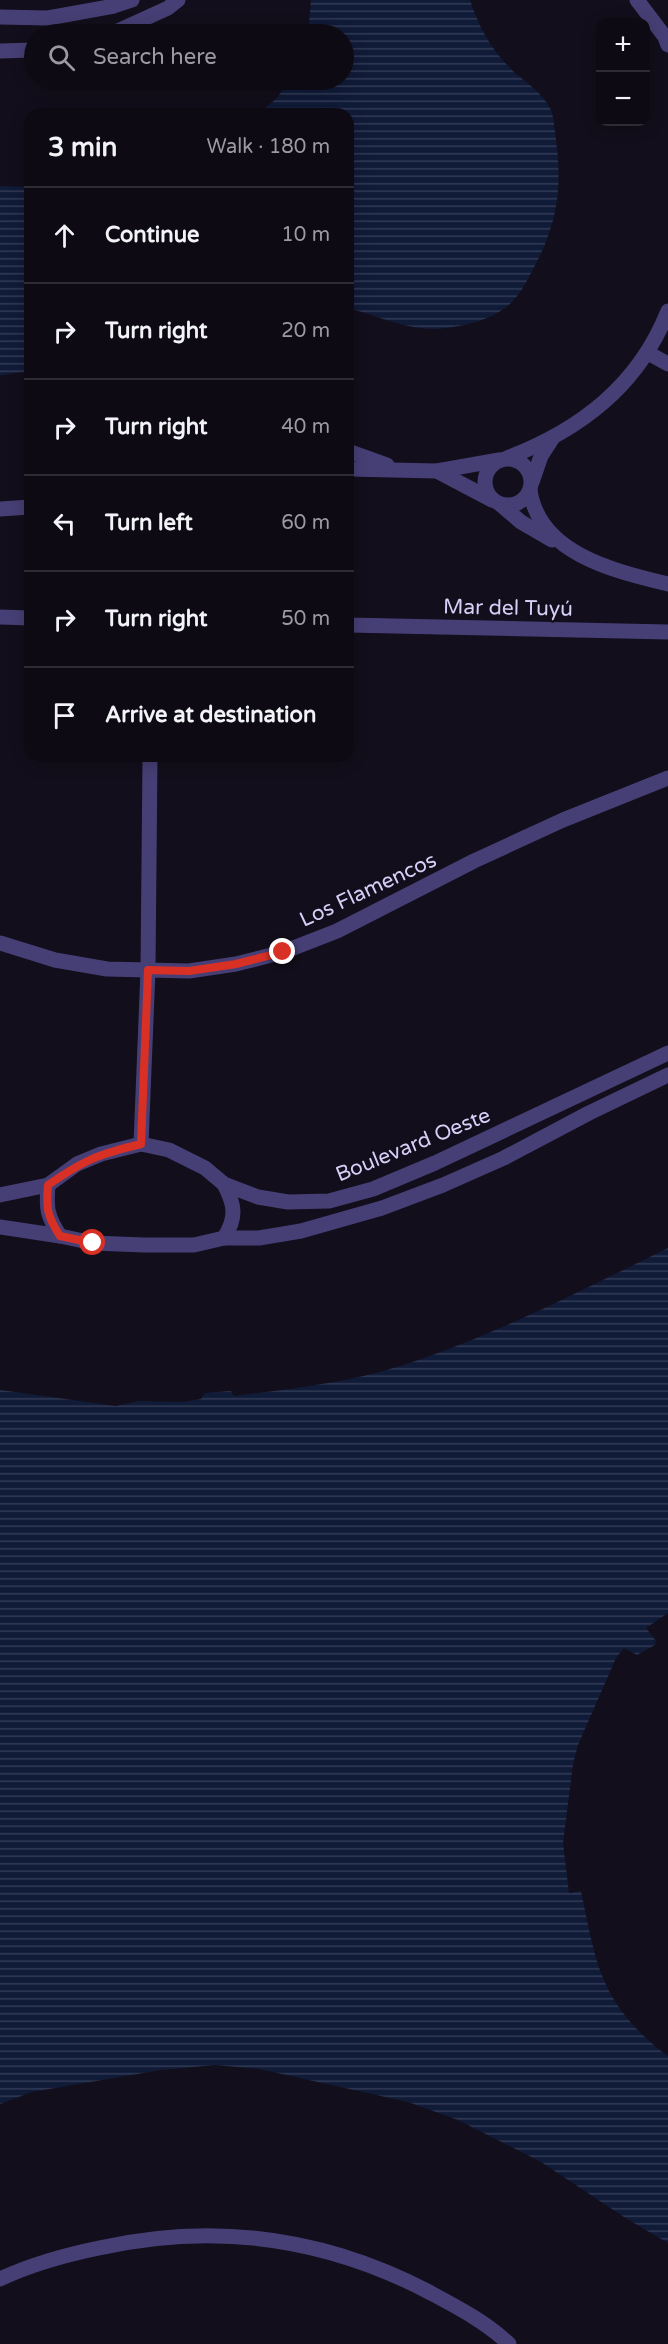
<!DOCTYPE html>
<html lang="en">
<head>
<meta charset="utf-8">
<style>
  body { margin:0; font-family:"Varela Round",sans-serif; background:#17131d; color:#f1f3f6 }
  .controls { position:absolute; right:18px; top:18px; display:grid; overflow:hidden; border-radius:12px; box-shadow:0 3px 15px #0003 }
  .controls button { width:54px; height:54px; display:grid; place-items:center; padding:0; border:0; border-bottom:2px solid #2e2b34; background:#0e0a14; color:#f1f3f6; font:30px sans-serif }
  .stop { position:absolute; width:18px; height:18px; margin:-14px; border:4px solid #d93025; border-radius:50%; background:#fff }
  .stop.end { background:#d93025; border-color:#fff; box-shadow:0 2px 6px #0008 }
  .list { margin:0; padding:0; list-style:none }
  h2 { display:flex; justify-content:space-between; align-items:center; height:78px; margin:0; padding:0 24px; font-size:26px }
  h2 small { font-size:20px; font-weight:400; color:#9b9aa0 }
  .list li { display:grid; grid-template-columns:39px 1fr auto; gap:18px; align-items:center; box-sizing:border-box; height:96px; padding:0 24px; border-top:2px solid #2e2b34 }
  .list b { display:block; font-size:22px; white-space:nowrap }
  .list em { font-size:20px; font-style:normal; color:#9b9aa0 }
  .icon { flex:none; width:33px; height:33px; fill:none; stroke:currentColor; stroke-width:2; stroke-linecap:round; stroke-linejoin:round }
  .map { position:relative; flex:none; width:668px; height:2344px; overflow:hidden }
  .search { position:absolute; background:#0e0a14; box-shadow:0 3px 15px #0003; left:24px; top:24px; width:330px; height:66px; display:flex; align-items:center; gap:15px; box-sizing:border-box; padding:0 21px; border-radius:33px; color:#9b9aa0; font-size:22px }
  .panel { position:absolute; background:#0e0a14; box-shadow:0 3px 15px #0003; left:24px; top:108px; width:330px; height:654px; border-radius:18px }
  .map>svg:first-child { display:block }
</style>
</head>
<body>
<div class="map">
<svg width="668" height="2344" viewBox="0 0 668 2344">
  <defs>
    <pattern id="water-rules" width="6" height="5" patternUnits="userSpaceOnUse" patternTransform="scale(1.5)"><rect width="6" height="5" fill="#101b38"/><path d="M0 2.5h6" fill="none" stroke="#323b56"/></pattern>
  </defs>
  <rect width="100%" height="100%" fill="#120e1b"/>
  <g fill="url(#water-rules)">
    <path d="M311 0H470C480 30 492 51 515 73 527 83 543 94 550 108 554 117 555 130 556 140 563 193 556 228 530 275 524 287 516 300 505 308 489 320 465 326 445 328 413 333 379 316 348 308V114H258L276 99 290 80H344V34H308Z"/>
    <polygon points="0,186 30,187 30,371 3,375 0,375"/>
    <path d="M668 1248V1613L646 1628 656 1641 655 1645 637 1655 624 1648 616 1658 578 1745 573 1764 563 1843 569 1893 581 1891C594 1952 598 1994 646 2038 653 2044 660 2051 668 2056V2243L627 2219 541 2162 458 2120 408 2102 259 2069 215 2065 161 2070 32 2092 0 2104V1390L116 1406 139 1401 183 1402 201 1399 205 1393 231 1391 234 1396C290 1389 347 1383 400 1366 494 1336 580 1291 668 1248Z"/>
  </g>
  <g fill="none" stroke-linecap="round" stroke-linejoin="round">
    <g stroke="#463f75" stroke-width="15">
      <polyline points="637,0 665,37 668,45"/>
      <polyline points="0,17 48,18 114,6 132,0"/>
      <polyline points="111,34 168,8 178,0"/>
      <polyline points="0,51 34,50"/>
      <polyline points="648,353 668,364"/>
      <polyline points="348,451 387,465"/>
      <path d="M507 458C580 430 638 386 668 311"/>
      <circle cx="508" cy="482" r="23"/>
      <polyline points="348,469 437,471 499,460"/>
      <polyline points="437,471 492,500"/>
      <polyline points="532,482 541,456 552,439"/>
      <path d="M530 490C539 554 615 571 668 584"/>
      <polyline points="500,504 521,522 552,540"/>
      <polyline points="0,509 30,507"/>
      <polyline points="0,617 30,618"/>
      <polyline points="348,625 668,632"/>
      <polyline points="0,943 55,960 107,969 189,971 236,964 283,952 337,931 474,861 563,820 668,778"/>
      <polyline points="141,1144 148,970 150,756"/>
      <path d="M224 1184C235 1205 237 1217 224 1238"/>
      <path d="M48 1185C46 1208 47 1216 60 1236"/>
      <polyline points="0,1195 48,1185 77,1164 101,1154 141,1144 169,1150 205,1168 224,1184 258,1197 288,1202 329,1201 373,1189 435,1163 668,1053"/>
      <polyline points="0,1227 60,1236 93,1243 144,1245 194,1245 224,1238 259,1238 301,1231 382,1208 443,1185 504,1158 589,1113 668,1075"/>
      <path d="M0 2279C32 2264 65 2255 99 2248 215 2222 324 2237 429 2292 457 2307 486 2322 509 2344"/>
    </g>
  </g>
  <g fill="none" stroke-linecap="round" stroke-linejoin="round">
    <path stroke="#d93025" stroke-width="8" d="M93 1243 60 1236C47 1216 46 1208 48 1185 84 1160 99 1154 141 1144L148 970 189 971 236 964 283 952"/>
  </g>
  <g text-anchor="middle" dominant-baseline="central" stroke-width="5" stroke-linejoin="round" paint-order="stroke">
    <g font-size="21" fill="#d8cff9" stroke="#120e1b">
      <text transform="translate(508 608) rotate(1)">Mar del Tuyú</text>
      <text transform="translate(368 890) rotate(-25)">Los Flamencos</text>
      <text transform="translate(413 1145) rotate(-22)">Boulevard Oeste</text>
    </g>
  </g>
</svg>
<div class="controls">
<button>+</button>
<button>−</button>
</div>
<div class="stop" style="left:93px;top:1243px"></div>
<div class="stop end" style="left:283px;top:952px"></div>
<div class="search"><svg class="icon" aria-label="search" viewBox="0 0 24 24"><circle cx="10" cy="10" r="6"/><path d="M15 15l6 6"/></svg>Search here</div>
<section class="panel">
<h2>3 min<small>Walk · 180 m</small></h2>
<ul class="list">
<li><svg class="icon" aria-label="ahead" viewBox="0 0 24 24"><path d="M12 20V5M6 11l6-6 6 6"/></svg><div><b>Continue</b></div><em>10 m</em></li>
<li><svg class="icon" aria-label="right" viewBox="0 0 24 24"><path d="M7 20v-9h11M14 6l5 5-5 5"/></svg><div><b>Turn right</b></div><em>20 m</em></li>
<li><svg class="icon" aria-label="right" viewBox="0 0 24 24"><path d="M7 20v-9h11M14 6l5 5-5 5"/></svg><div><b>Turn right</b></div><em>40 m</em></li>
<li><svg class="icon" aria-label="left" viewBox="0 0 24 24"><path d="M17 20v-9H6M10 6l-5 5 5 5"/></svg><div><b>Turn left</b></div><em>60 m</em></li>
<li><svg class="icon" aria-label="right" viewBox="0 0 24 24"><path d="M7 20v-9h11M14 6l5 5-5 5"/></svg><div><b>Turn right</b></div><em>50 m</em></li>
<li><svg class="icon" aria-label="arrive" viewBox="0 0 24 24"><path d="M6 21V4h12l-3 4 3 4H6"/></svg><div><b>Arrive at destination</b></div></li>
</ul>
</section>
</div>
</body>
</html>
